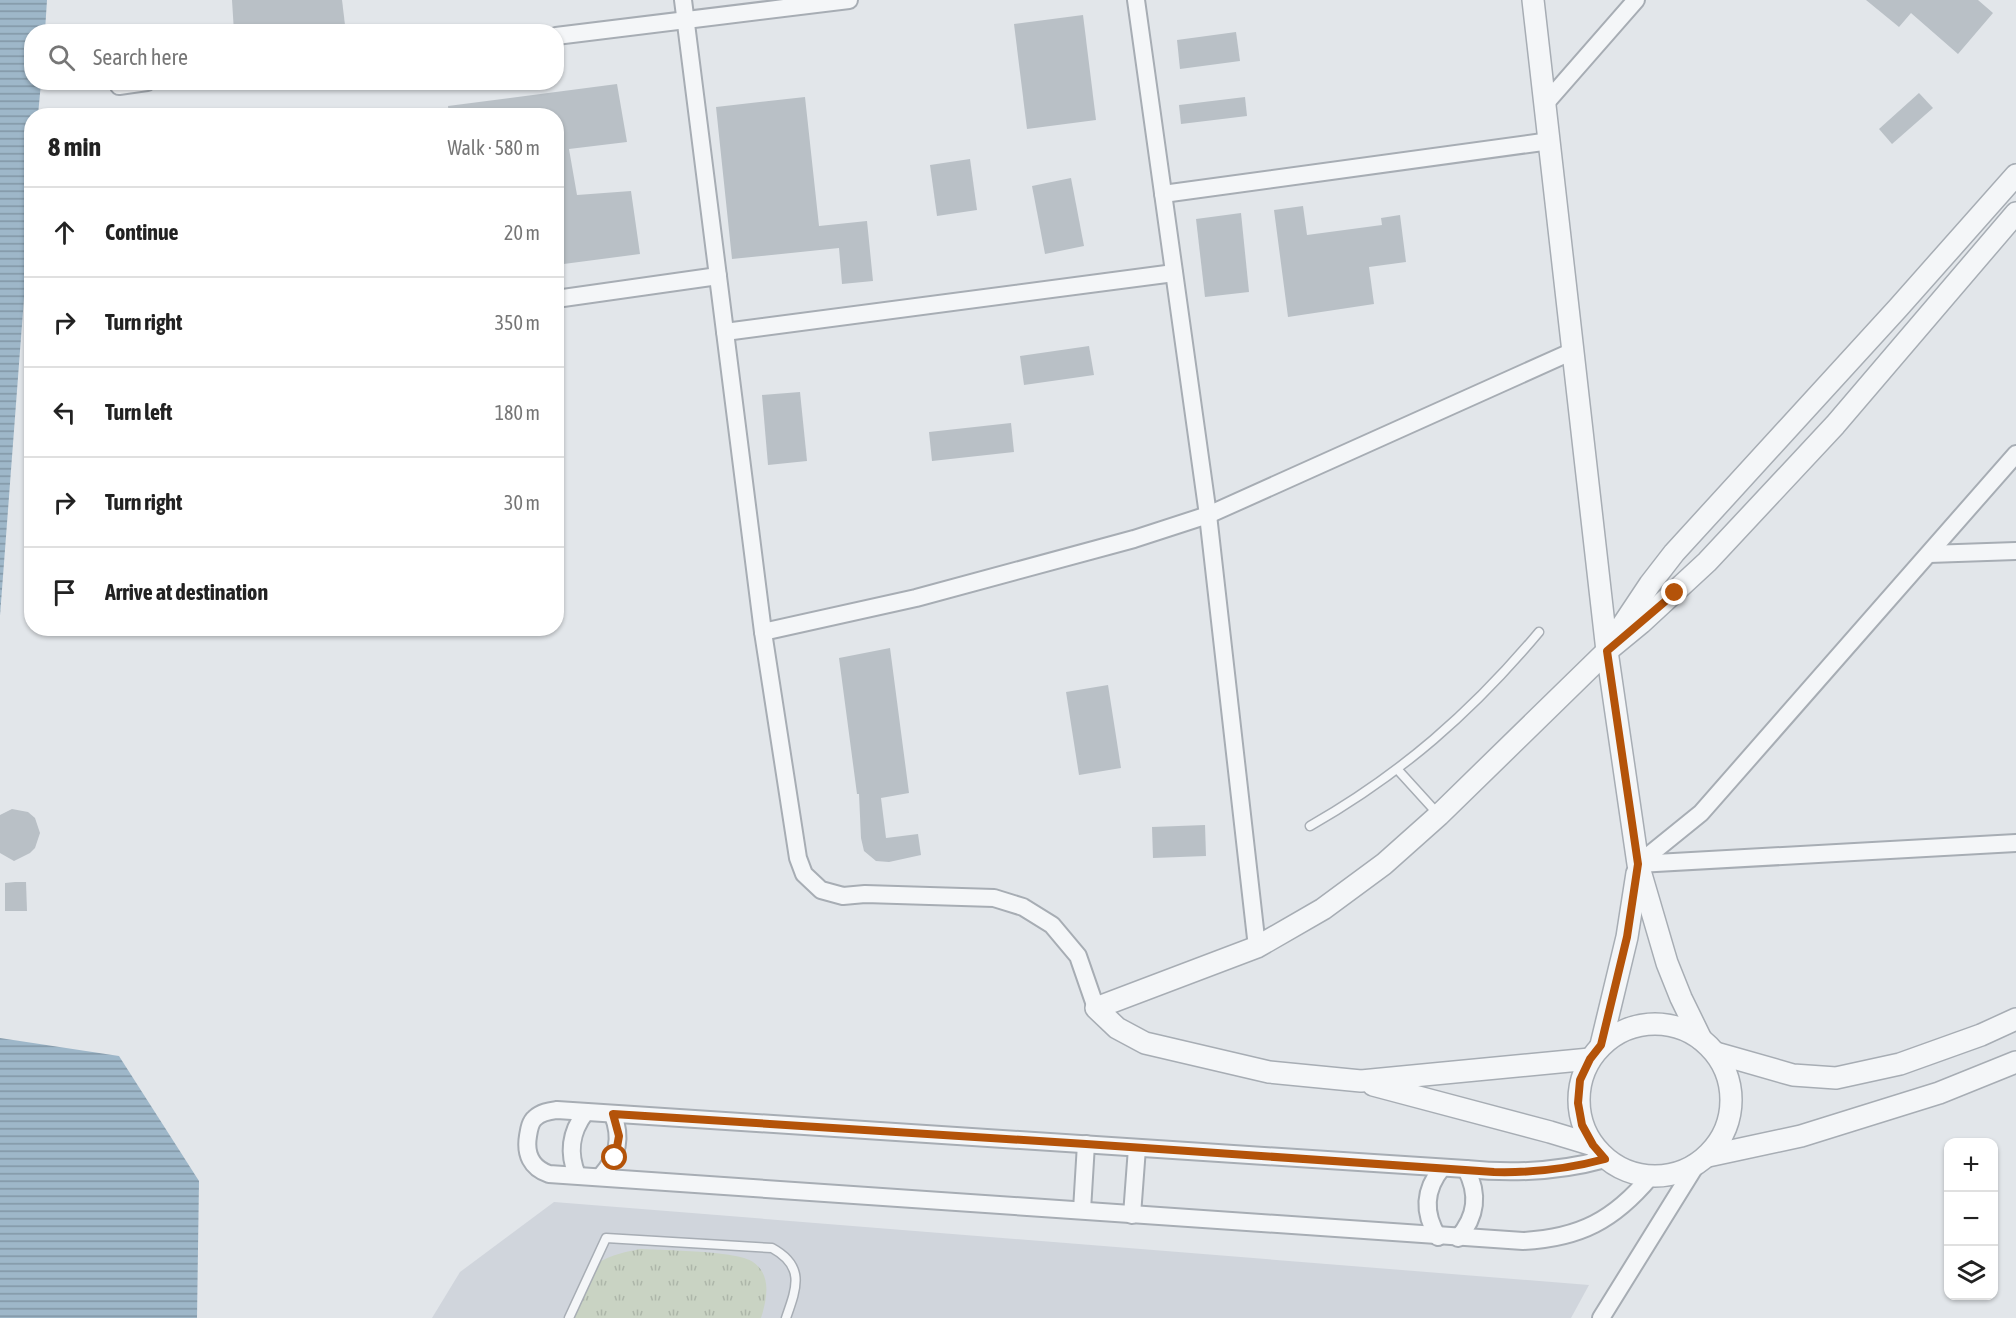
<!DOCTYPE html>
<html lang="en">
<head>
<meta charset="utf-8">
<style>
  body { margin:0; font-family:"Asap Condensed",sans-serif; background:#f6f6f6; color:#222 }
  .controls { position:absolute; right:18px; bottom:18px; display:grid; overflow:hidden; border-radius:12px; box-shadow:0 2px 4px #0004 }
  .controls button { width:54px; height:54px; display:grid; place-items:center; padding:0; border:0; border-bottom:2px solid #e0e0e0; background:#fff; color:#222; font:30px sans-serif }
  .stop { position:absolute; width:18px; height:18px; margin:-14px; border:4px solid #b45309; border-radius:50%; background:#fff }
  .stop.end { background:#b45309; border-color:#fff; box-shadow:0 2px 6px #0008 }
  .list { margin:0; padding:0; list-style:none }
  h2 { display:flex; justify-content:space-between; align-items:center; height:78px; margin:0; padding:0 24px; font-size:26px }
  h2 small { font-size:20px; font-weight:400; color:#767676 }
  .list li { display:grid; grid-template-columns:39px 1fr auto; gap:18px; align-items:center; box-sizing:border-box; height:90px; padding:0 24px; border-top:2px solid #e0e0e0 }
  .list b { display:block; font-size:22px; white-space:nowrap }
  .list em { font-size:20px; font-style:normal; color:#767676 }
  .icon { flex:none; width:33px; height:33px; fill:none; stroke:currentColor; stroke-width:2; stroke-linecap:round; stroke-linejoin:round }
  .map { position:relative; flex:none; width:2016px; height:1318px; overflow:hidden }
  .search { position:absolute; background:#fff; box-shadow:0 2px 4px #0004; left:24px; top:24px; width:540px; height:66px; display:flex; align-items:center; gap:15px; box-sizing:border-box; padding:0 21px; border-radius:24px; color:#767676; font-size:22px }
  .panel { position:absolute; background:#fff; box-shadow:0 2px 4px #0004; left:24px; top:108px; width:540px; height:528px; border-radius:24px }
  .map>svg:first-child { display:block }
</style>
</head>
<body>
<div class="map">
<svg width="2016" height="1318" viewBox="0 0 2016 1318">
  <defs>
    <pattern id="grass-tufts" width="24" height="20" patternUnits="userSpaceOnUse" patternTransform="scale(1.5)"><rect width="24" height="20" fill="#c9d3c3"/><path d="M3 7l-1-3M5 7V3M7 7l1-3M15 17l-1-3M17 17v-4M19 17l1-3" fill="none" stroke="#adb6a9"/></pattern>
    <pattern id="water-rules" width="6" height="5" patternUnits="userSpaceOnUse" patternTransform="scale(1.5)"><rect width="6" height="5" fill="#9eb7c9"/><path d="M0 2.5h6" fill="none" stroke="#8196a5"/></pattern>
  </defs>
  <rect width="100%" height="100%" fill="#e2e6ea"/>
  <polygon fill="#d0d5dc" points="554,1202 1589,1285 1571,1318 432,1318 460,1272"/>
  <path fill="url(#grass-tufts)" d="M640 1249C662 1250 739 1251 753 1262 772 1275 767 1299 761 1318H570C577 1303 583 1283 592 1269 602 1256 626 1252 640 1249Z"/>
  <g fill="url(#water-rules)">
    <polygon points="0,0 47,0 45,31 32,32 32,82 41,83 38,115 32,116 31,205 0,616"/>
    <polygon points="0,1038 119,1056 199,1181 197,1318 0,1318"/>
  </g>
  <g fill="#b9c0c6">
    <polygon points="232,0 342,0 345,25 283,32 234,32"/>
    <polygon points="1866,0 1978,0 1993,13 1958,54 1911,13 1899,27"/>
    <polygon points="1083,15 1096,120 1027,129 1014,24"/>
    <polygon points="1236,32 1240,61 1180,69 1177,40"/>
    <polygon points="617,84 627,142 569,149 577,195 631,191 640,254 556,265 556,116 449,116 448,106"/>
    <polygon points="1919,93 1933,108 1892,144 1879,129"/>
    <polygon points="805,97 819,226 867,221 873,281 842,284 839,248 732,259 716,107"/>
    <polygon points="1245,97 1247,116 1181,124 1179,105"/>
    <polygon points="970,159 977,210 937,216 930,165"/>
    <polygon points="1071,178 1084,246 1045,254 1032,186"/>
    <polygon points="1303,206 1307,235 1382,225 1381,218 1400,215 1406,262 1369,267 1374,304 1288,317 1274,210"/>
    <polygon points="1241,213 1249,292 1205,297 1196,219"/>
    <polygon points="1089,346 1094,375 1024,385 1020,356"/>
    <polygon points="800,392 807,461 768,465 762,395"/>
    <polygon points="1011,423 1014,452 932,461 929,432"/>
    <polygon points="890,648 909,793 881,798 886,838 918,834 921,855 889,862 876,861 864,851 861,838 859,794 857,794 839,658"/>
    <polygon points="1108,685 1121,768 1079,775 1066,692"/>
    <polygon points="12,809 28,812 35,818 40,833 35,848 30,853 14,861 0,853 0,815"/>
    <polygon points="1205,825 1206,856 1153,858 1152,827"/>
    <polygon points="15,882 26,882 27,911 5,911 5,883"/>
  </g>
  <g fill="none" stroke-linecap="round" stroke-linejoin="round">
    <g stroke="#a7adb4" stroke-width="11">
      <g id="service">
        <polyline points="1398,770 1438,814"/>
        <path d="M1310 826C1401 774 1472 712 1539 632"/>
        <path d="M569 1318 606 1238 772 1248C805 1266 797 1287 786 1318"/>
      </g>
    </g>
    <g stroke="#a7adb4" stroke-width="20">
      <g id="minor">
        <polyline points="683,0 763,632 798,858 804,874 821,890 843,896 865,894 994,898 1023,907 1052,925 1078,956 1096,1008"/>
        <polyline points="1136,0 1208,515 1257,947"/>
        <polyline points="556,36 849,0"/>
        <polyline points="119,86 147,82"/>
        <polyline points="1545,104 1636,0"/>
        <polyline points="1163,194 1550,141"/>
        <polyline points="556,299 718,276"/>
        <polyline points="725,332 1174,273"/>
        <polyline points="1929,554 2016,551"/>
        <polyline points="763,632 916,598 1134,539 1208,515 1573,351"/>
        <polyline points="1638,864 1701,813 2016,454"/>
        <polyline points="1638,864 2016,843"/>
        <path d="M1605 1159C1558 1172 1514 1174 1466 1169L557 1110C550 1111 541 1112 535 1118 530 1122 529 1130 528 1136 525 1154 531 1168 549 1174L1523 1241C1580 1238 1614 1220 1650 1177"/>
        <path d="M577 1175C568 1153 570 1133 585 1113"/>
        <path d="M601 1176C618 1157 622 1138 613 1115"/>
        <polyline points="1082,1210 1086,1144"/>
        <polyline points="1132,1215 1137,1148"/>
        <path d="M1438 1237C1423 1213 1424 1190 1442 1168"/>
        <path d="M1458 1238C1477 1216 1479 1194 1466 1169"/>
        <polyline points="1601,1318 1696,1165"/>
      </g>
    </g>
    <g stroke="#a7adb4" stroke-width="24">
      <g id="tertiary">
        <polyline points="1533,0 1607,651 1638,864 1667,963 1681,998 1701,1039"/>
        <polyline points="1616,635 1650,584 1674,553 1898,308 2016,175"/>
        <circle cx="1655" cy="1100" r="76"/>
        <polyline points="1601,1045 1627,937 1637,873"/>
        <polyline points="1716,1053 1793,1075 1836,1078 1900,1064 1981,1035 2016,1019"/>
        <polyline points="1590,1059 1361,1081 1269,1072 1145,1043 1117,1028 1096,1008 1257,947 1323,909 1384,864 1439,815 1607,651 1641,623 1707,562 1835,425 2016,213"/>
        <polyline points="1373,1085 1550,1132 1593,1145"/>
        <polyline points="1708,1156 1801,1136 1939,1093 2016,1062"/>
      </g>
    </g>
    <use href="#service" stroke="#f4f6f8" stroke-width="8"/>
    <use href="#minor" stroke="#f4f6f8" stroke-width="16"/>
    <use href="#tertiary" stroke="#f4f6f8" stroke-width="21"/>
  </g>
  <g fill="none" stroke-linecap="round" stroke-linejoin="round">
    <path stroke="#b45309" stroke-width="8" d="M615 1158 619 1136 613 1114 1086 1144 1494 1172C1533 1173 1568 1169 1605 1159L1593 1145 1582 1125 1578 1103 1580 1080 1590 1059 1601 1045 1627 937 1638 864 1607 651 1675 593"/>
  </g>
</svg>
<div class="controls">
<button>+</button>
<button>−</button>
<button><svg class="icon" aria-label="layers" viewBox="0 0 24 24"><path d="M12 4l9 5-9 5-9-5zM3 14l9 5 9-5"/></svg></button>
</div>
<div class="stop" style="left:615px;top:1158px"></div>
<div class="stop end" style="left:1675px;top:593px"></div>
<div class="search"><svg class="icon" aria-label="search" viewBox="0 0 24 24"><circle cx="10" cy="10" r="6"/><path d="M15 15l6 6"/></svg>Search here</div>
<section class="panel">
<h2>8 min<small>Walk · 580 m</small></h2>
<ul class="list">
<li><svg class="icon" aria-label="ahead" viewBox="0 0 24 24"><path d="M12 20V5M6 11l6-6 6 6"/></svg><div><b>Continue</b></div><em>20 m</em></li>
<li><svg class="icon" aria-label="right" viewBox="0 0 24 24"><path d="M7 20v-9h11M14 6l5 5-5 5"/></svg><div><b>Turn right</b></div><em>350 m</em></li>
<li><svg class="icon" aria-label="left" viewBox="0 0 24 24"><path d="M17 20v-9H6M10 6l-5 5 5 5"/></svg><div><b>Turn left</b></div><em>180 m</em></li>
<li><svg class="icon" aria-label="right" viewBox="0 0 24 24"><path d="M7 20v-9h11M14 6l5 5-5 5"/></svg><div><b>Turn right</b></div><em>30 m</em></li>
<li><svg class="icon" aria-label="arrive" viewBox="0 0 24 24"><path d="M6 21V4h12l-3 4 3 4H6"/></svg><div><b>Arrive at destination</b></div></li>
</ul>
</section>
</div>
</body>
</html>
